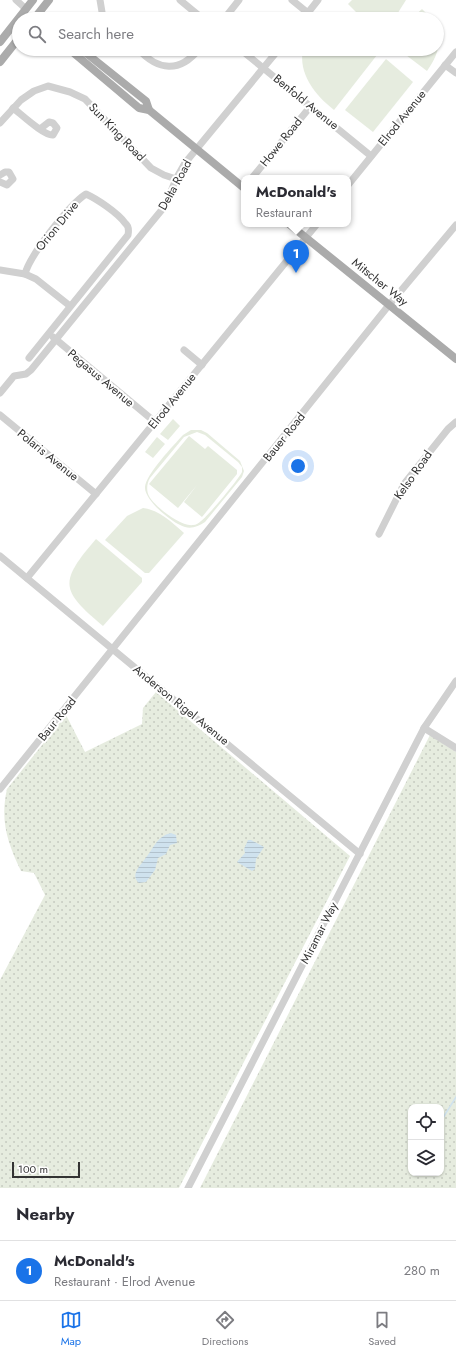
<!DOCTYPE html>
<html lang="en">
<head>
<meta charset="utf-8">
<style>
  body { margin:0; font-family:Jost,sans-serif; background:#f2f2f3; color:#2b2b33 }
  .controls { position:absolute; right:12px; bottom:12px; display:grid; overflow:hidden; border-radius:8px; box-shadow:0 1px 3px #0004 }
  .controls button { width:36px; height:36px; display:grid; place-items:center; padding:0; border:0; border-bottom:1px solid #e1e1e2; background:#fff; color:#2b2b33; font:20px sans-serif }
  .scale { position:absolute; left:12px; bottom:10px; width:68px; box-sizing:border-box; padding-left:4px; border:2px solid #333; border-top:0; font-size:11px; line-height:14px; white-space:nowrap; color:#333; -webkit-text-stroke:3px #fff; paint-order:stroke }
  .you { position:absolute; left:298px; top:466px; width:14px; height:14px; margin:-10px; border:3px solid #fff; border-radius:50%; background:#1a73e8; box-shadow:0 0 0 6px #1a73e833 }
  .badge { display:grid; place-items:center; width:26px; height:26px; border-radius:50%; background:#1a73e8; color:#fff; font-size:13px; font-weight:700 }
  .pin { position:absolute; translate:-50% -33px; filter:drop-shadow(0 1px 2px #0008) }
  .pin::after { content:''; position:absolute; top:21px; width:14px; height:12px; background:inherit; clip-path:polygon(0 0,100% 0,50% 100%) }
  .popup { position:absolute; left:241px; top:175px; width:110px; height:52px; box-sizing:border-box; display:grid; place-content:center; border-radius:8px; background:#fff; filter:drop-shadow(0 1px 3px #0005); font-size:13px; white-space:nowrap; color:#7c7c81 }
  .popup b { font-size:15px; color:#2b2b33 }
  .popup::after { content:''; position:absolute; left:50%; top:100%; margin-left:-8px; border:8px solid transparent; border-top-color:#fff }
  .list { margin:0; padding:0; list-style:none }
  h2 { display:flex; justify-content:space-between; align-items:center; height:52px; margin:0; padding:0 16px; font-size:17px }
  h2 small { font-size:13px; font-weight:400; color:#7c7c81 }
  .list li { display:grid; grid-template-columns:26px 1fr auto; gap:12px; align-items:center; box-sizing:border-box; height:60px; padding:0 16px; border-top:1px solid #e1e1e2 }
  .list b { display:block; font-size:15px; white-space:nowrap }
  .list p { margin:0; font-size:13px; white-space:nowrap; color:#7c7c81 }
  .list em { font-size:13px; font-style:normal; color:#7c7c81 }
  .icon { flex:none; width:22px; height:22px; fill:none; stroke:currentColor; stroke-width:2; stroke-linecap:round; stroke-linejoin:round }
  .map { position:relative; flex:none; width:456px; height:1188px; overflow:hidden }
  .search { position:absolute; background:#fff; box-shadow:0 1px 3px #0004; left:12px; right:12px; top:12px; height:44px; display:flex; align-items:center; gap:10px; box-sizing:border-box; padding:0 14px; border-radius:22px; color:#7c7c81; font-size:15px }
  .sheet { height:112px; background:#fff }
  nav { display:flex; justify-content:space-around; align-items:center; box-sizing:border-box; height:56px; border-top:1px solid #e1e1e2; background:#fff; font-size:11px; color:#7c7c81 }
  nav a { display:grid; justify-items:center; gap:2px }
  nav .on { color:#1a73e8 }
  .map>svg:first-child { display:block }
</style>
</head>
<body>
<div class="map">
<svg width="456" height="1188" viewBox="0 0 456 1188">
  <defs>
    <pattern id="grass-dots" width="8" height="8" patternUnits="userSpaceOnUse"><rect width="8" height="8" fill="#e6ecdf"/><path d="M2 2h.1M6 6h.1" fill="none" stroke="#c6cbc0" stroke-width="1.8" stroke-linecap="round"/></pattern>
    <pattern id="water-rules" width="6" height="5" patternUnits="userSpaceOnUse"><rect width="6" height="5" fill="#cfe2ee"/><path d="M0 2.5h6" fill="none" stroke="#b2c2cd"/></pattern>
  </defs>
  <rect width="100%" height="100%" fill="#fff"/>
  <g fill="url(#grass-dots)" fill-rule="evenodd">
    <path d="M156 692 350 856 179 1188H0V980L45 895 34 873 21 871C7 842 0 820 7 789L66 715 85 752 142 724 143 708Z"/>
    <path d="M430 735 456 752V1188H200ZM411 1107H441V1173H411Z"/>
  </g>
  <g fill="#e6ecdf" fill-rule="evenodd">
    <polygon points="352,0 406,0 394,19 363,19 348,4"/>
    <polygon points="422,9 432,19 411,19"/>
    <path d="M437 30C442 45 436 58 427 71L398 49H437Z"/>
    <path d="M303 49H374L377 55 334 110C315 95 298 74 303 49Z"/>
    <polygon points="386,59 413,82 373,132 345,110"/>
    <polygon points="173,419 180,426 168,440 160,434"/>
    <path d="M191 430H201L207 433 240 461 244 471 242 477 205 522C199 526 192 529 185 527 173 524 144 500 145 487 146 474 174 445 183 435ZM197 432 205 435 238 462 242 467V472C238 480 209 515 201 521 199 523 196 525 193 525 181 527 154 506 149 496 146 490 147 483 150 478L184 437Z"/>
    <polygon points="189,436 205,449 208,446 237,470 237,474 202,517 184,502 197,485 178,508 149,484"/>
    <polygon points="157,437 165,444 153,458 145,452"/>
    <path d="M143 508C160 510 171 522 184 533L149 573H145L105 540 127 516Z"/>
    <path d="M96 539 142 578V582L103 626C60 590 59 582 96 539Z"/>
  </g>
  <g fill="url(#water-rules)">
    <path d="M171 833 176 835 177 843 170 845 166 854 158 858 155 870 146 882 139 883C130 875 140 866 145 859 153 849 157 836 171 833Z"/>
    <polygon points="248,840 251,840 264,847 256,859 255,869 252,871 237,862 245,853 244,849"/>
  </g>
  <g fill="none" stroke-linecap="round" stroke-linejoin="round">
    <polyline stroke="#cfe2ee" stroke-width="1.5" points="441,1121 456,1097"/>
    <g stroke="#d0d0d0" stroke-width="7">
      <polyline points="16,0 26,9"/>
      <polyline points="100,0 102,12"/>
      <polyline points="180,0 203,19"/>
      <polyline points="292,0 308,13"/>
      <polyline points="224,19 239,0"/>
      <polyline points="303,19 318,0"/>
      <path d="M138 49C158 71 180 73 199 49"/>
      <polyline points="240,49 371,156"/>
      <polyline points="445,65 456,73"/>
      <path d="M13 108C21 114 44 136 53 135L57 128 53 123 49 122 40 129"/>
      <polyline points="0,123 21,100 34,91 48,86 70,92 85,99 151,168 164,175 176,179"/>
      <polyline points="0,175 5,172 9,172 13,179 7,185 0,182"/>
      <polyline points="252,178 310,107"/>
      <polyline points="348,185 456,52"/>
      <polyline points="0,270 25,274 36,279 70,306"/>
      <path d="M25 274C30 255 69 205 86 194 97 199 118 213 125 223 129 226 129 230 128 235L29 358"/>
      <polyline points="53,337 155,422"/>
      <polyline points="184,350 202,365"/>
      <polyline points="0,393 14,376 26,374 31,370 151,223 165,206 176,179 185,163 279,49"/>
      <polyline points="0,415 96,494"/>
      <polyline points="379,534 404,484 448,429 456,422"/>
      <polyline points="0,556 360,854"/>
      <polyline points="27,578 317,224"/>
      <polyline points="424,728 456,748"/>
      <polyline points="0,789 389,305 456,225"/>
      <polyline points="188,1188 424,728 456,681"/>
    </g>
    <g stroke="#ababab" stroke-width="8">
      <polyline points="34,19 49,0"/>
      <polyline points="0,42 33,0"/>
      <polyline points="69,49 139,108 149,110 244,188"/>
      <polyline points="81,49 146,101 149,110"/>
      <polyline points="0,62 19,38"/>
      <polyline points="289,224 456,359"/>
    </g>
  </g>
  <g text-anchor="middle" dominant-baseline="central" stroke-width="4" stroke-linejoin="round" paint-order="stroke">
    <g font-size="12" fill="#333" stroke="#fff">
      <text transform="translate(306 102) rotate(39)">Benfold Avenue</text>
      <text transform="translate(402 118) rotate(-51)">Elrod Avenue</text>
      <text transform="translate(117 132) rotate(46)">Sun King Road</text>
      <text transform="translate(281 142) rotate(-51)">Howe Road</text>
      <text transform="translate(175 185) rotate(-61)">Delta Road</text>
      <text transform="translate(57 226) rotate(-51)">Orion Drive</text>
      <text transform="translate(380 282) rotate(39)">Mitscher Way</text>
      <text transform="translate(101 378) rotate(40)">Pegasus Avenue</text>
      <text transform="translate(172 401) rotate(-51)">Elrod Avenue</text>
      <text transform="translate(284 437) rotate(-51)">Bauer Road</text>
      <text transform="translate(48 455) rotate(39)">Polaris Avenue</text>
      <text transform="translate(413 475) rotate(-55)">Kelso Road</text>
      <text transform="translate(181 705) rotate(39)">Anderson Rigel Avenue</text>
      <text transform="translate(57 719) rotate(-51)">Baur Road</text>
      <text transform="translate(319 933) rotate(-63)">Miramar Way</text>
    </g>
  </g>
</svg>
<div class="controls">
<button><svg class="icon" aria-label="locate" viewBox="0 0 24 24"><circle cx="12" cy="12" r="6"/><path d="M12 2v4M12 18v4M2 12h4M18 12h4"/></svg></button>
<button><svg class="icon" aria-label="layers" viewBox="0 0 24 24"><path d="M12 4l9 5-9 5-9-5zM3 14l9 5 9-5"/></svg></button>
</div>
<div class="scale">100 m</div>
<div class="you"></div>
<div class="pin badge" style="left:296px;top:273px">1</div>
<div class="popup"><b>McDonald's</b>Restaurant</div>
<div class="search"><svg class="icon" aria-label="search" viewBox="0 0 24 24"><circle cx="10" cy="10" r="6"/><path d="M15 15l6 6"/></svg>Search here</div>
</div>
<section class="sheet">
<h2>Nearby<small></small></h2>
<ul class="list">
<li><span class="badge">1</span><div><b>McDonald's</b><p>Restaurant · Elrod Avenue</p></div><em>280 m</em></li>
</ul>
</section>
<nav>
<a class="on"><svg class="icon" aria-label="map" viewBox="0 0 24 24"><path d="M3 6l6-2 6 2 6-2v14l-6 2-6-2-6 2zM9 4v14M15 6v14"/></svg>Map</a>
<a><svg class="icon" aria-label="directions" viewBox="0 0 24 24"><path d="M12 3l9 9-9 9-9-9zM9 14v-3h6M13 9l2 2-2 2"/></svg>Directions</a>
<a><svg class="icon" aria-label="saved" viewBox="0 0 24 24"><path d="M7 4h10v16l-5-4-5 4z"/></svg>Saved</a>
</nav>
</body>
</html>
